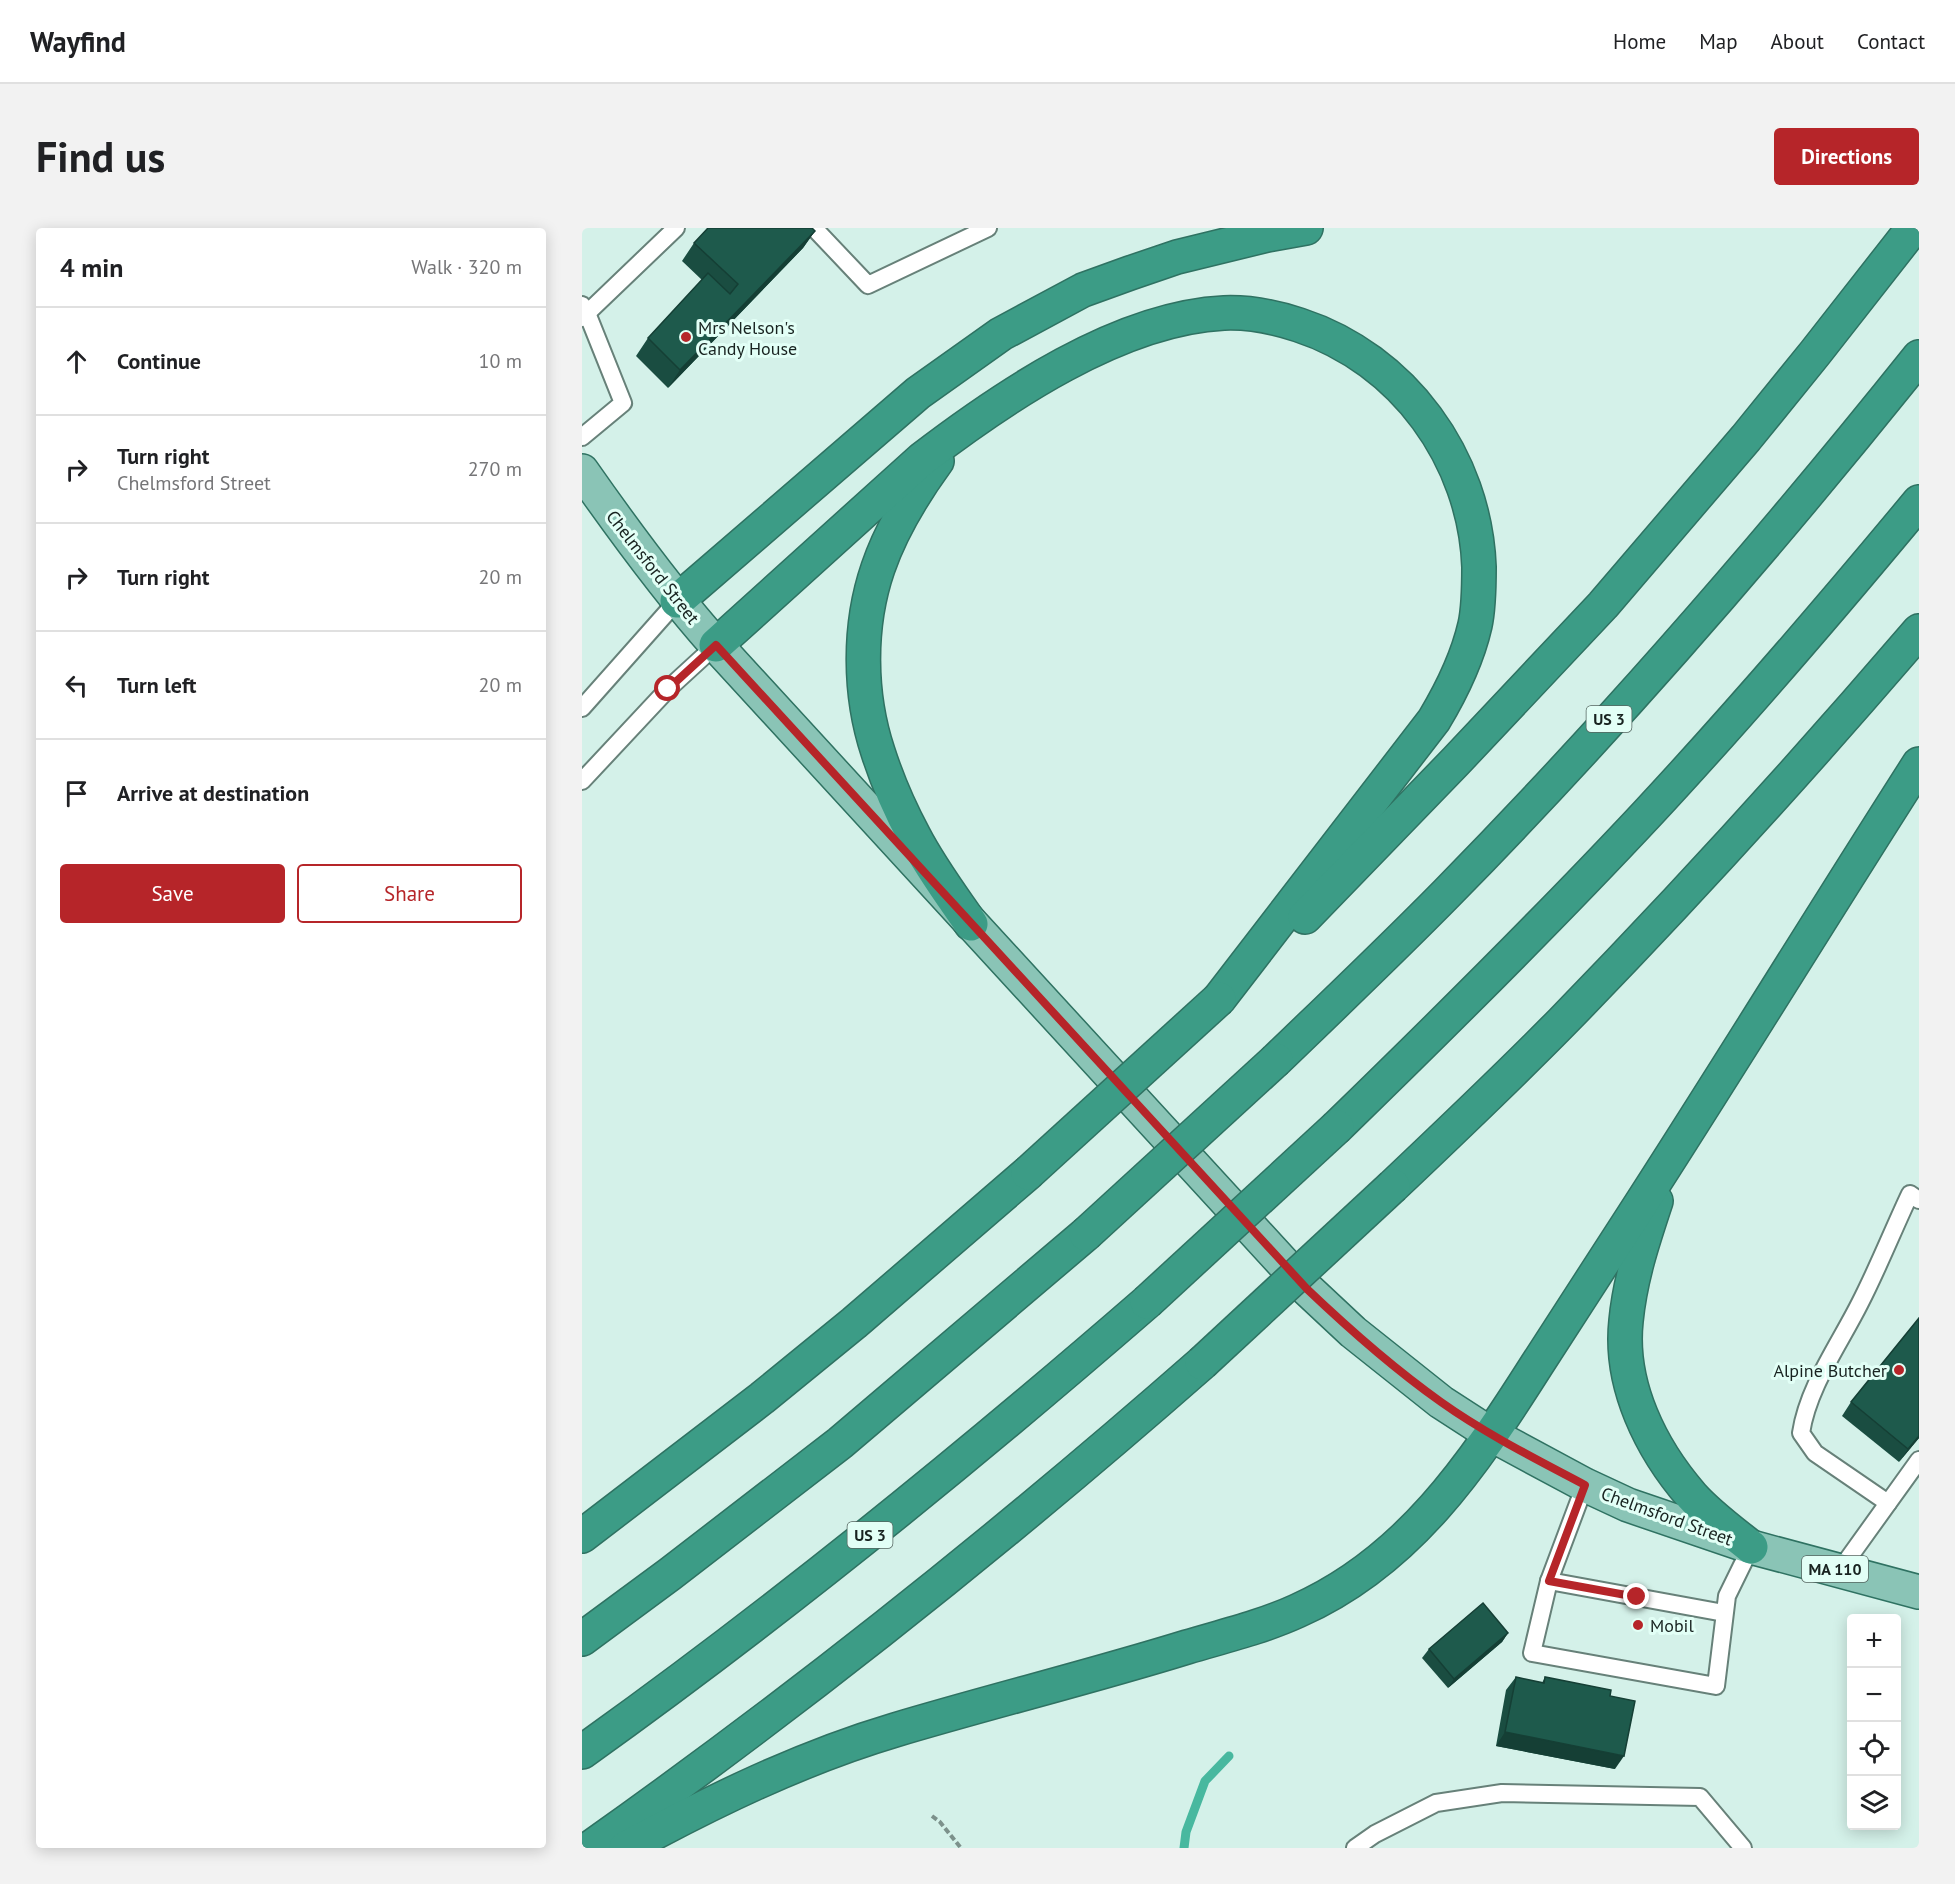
<!DOCTYPE html>
<html lang="en">
<head>
<meta charset="utf-8">
<style>
  body { margin:0; font-family:"PT Sans",sans-serif; background:#f2f2f2; color:#202124 }
  .controls { position:absolute; right:18px; bottom:18px; display:grid; overflow:hidden; border-radius:6px; box-shadow:0 3px 15px #0003 }
  .controls button { width:54px; height:54px; display:grid; place-items:center; padding:0; border:0; border-bottom:2px solid #e0e0e0; background:#fff; color:#202124; font:30px sans-serif }
  .stop { position:absolute; width:18px; height:18px; margin:-14px; border:4px solid #b62529; border-radius:50%; background:#fff }
  .stop.end { background:#b62529; border-color:#fff; box-shadow:0 2px 6px #0008 }
  .list { margin:0; padding:0; list-style:none }
  h2 { display:flex; justify-content:space-between; align-items:center; height:78px; margin:0; padding:0 24px; font-size:26px }
  h2 small { font-size:20px; font-weight:400; color:#757577 }
  .list li { display:grid; grid-template-columns:39px 1fr auto; gap:18px; align-items:center; box-sizing:border-box; height:108px; padding:0 24px; border-top:2px solid #e0e0e0 }
  .list b { display:block; font-size:22px; white-space:nowrap }
  .list p { margin:0; font-size:20px; white-space:nowrap; color:#757577 }
  .list em { font-size:20px; font-style:normal; color:#757577 }
  .actions { display:flex; gap:12px; padding:18px 24px }
  .actions a { flex:1; padding:14px 0; border:2px solid #b62529; border-radius:6px; text-align:center; font-size:21px; color:#b62529 }
  .actions .main { background:#b62529; color:#fff }
  .icon { flex:none; width:33px; height:33px; fill:none; stroke:currentColor; stroke-width:2; stroke-linecap:round; stroke-linejoin:round }
  .map { position:relative; flex:none; width:1337px; height:1620px; overflow:hidden; border-radius:6px }
  header { display:flex; align-items:center; gap:36px; box-sizing:border-box; height:84px; padding:0 30px; background:#fff; border-bottom:2px solid #e0e0e0 }
  header strong { font-size:28px }
  nav { display:flex; gap:33px; margin-inline-start:auto; font-size:21px }
  .intro { display:flex; align-items:center; justify-content:space-between; box-sizing:border-box; height:144px; padding:0 36px }
  h1 { margin:0; font-size:42px }
  .button { padding:15px 27px; border-radius:6px; background:#b62529; color:#fff; font-size:21px; font-weight:700 }
  main { display:flex; gap:36px; padding:0 36px }
  aside { flex:1; background:#fff; border-radius:6px; box-shadow:0 3px 15px #0003 }
  .map>svg:first-child { display:block }
</style>
</head>
<body>
<header>
<strong>Wayfind</strong>
<nav><a>Home</a><a>Map</a><a>About</a><a>Contact</a></nav>
</header>
<div class="intro"><h1>Find us</h1><a class="button">Directions</a></div>
<main>
<aside>
<h2>4 min<small>Walk · 320 m</small></h2>
<ul class="list">
<li><svg class="icon" aria-label="ahead" viewBox="0 0 24 24"><path d="M12 20V5M6 11l6-6 6 6"/></svg><div><b>Continue</b></div><em>10 m</em></li>
<li><svg class="icon" aria-label="right" viewBox="0 0 24 24"><path d="M7 20v-9h11M14 6l5 5-5 5"/></svg><div><b>Turn right</b><p>Chelmsford Street</p></div><em>270 m</em></li>
<li><svg class="icon" aria-label="right" viewBox="0 0 24 24"><path d="M7 20v-9h11M14 6l5 5-5 5"/></svg><div><b>Turn right</b></div><em>20 m</em></li>
<li><svg class="icon" aria-label="left" viewBox="0 0 24 24"><path d="M17 20v-9H6M10 6l-5 5 5 5"/></svg><div><b>Turn left</b></div><em>20 m</em></li>
<li><svg class="icon" aria-label="arrive" viewBox="0 0 24 24"><path d="M6 21V4h12l-3 4 3 4H6"/></svg><div><b>Arrive at destination</b></div></li>
</ul>
<div class="actions"><a class="main">Save</a><a>Share</a></div>
</aside>
<div class="map">
<svg width="1337" height="1620" viewBox="0 0 1337 1620">
  <rect width="100%" height="100%" fill="#d4f1e9"/>
  <g fill="none" stroke-linecap="round" stroke-linejoin="round">
    <polyline stroke="#48b89f" stroke-width="9" points="602,1620 604,1604 623,1553 647,1528"/>
    <g stroke="#678179" stroke-width="20">
      <g id="lane">
        <polyline points="232,0 286,57 406,0"/>
        <polyline points="0,77 5,85 41,175 0,209"/>
        <polyline points="0,90 94,0"/>
        <polyline points="0,480 95,373"/>
        <polyline points="0,553 86,461 134,417"/>
        <polyline points="1003,1257 967,1353 950,1425 1134,1458 1145,1368 1169,1319"/>
        <path d="M1306 1275 1233 1225 1219 1205C1226 1159 1257 1117 1278 1075 1296 1040 1311 1002 1328 966L1337 972"/>
        <polyline points="1258,1342 1337,1232"/>
        <polyline points="967,1353 1142,1385"/>
        <polyline points="773,1620 793,1606 854,1575 920,1565 1118,1569 1161,1620"/>
      </g>
    </g>
    <g stroke="#2f7262" stroke-width="36">
      <path id="primary" d="M0 243C42 303 85 362 134 417L725 1061 771 1104 859 1174 910 1207 1003 1257 1046 1277 1169 1319 1337 1364"/>
    </g>
    <g stroke="#2f7262" stroke-width="36">
      <g id="highway">
        <path d="M355 233C331 266 309 302 296 340 276 398 277 467 296 524 305 552 318 582 332 608 348 639 369 667 389 696"/>
        <polyline points="95,373 336,165 419,106 501,62 548,45 595,29 685,7 724,0"/>
        <path d="M134 417 340 231C421 169 537 90 642 85 667 84 693 89 717 97 821 131 893 230 897 339 897 358 897 379 893 397 885 432 870 462 852 492L637 771"/>
        <polyline points="723,689 874,533 1021,377 1164,210 1233,125 1331,0"/>
        <path d="M694 832C751 777 809 722 865 665 1032 495 1188 315 1337 129"/>
        <path d="M755 899C860 797 965 693 1065 586 1159 485 1249 380 1337 274"/>
        <path d="M811 958C868 904 925 850 980 794 1103 668 1222 537 1337 403"/>
        <path d="M1074 973C1061 1012 1048 1051 1044 1093 1037 1157 1069 1221 1110 1268 1127 1287 1149 1303 1169 1319"/>
        <polyline points="0,1308 180,1170 272,1095 446,945"/>
        <polyline points="0,1411 88,1346 258,1215 504,1006"/>
        <path d="M0 1524C196 1384 383 1232 565 1074"/>
        <path d="M8 1620C221 1469 424 1307 620 1135"/>
        <path d="M44 1620C131 1573 219 1530 313 1502 410 1473 508 1449 605 1419 642 1408 680 1399 715 1383 826 1334 891 1237 954 1138 986 1088 1019 1038 1051 988 1148 838 1241 686 1337 536"/>
      </g>
    </g>
    <polyline stroke="#7c918b" stroke-width="4" stroke-dasharray="6 3" stroke-linecap="butt" points="350,1588 358,1594 379,1620"/>
    <use href="#lane" stroke="#fff" stroke-width="16"/>
    <use href="#primary" stroke="#8ac4b6" stroke-width="33"/>
    <use href="#highway" stroke="#3c9c86" stroke-width="33"/>
    <g stroke="#2f7262" stroke-width="36" stroke-linecap="butt">
      <g id="highway-bridge">
        <polyline points="446,945 637,771"/>
        <polyline points="504,1006 694,832"/>
        <polyline points="565,1074 755,899"/>
        <polyline points="620,1135 811,958"/>
      </g>
    </g>
    <use href="#highway-bridge" stroke="#3c9c86" stroke-width="33"/>
  </g>
  <g fill="#1a4d41">
    <polygon points="233,3 221,20 86,160 54,128 66,110 120,52 100,33 112,15"/>
    <polygon points="1337,1090 1337,1210 1317,1234 1260,1188 1269,1174"/>
    <polygon points="926,1405 920,1414 866,1460 840,1430 847,1421"/>
    <polygon points="934,1449 960,1455 963,1449 1028,1468 1033,1541 914,1518 924,1462"/>
  </g>
  <g fill="#153f35">
    <polygon points="233,3 221,20 86,160 98,142"/>
    <polygon points="1337,1208 1337,1210 1317,1234 1326,1221"/>
    <polygon points="926,1405 920,1414 866,1460 872,1451"/>
    <polygon points="923,1504 1042,1528 1033,1541 914,1518"/>
  </g>
  <g fill="#1e5a4c" stroke="#153f35" stroke-width="1.5">
    <polygon points="126,0 230,0 233,3 98,142 66,110 126,45 148,66 156,56 112,15"/>
    <polygon points="1337,1090 1337,1208 1326,1221 1269,1174"/>
    <polygon points="901,1375 926,1405 872,1451 847,1421"/>
    <polygon points="934,1449 962,1455 963,1449 1029,1462 1028,1468 1053,1473 1042,1528 923,1504"/>
  </g>
  <g fill="none" stroke-linecap="round" stroke-linejoin="round">
    <path stroke="#b62529" stroke-width="8" d="M86 461 134 417 725 1061C767 1101 811 1140 859 1174 904 1206 954 1231 1003 1257L967 1353 1055 1369"/>
  </g>
  <g fill="#b62529" stroke="#e2fff6" stroke-width="2">
    <circle cx="104" cy="109" r="6"/>
    <circle cx="1317" cy="1142" r="6"/>
    <circle cx="1056" cy="1397" r="6"/>
  </g>
  <g text-anchor="middle" dominant-baseline="central" stroke-width="6" stroke-linejoin="round" paint-order="stroke">
    <g fill="#e2fff6" stroke="#556560" stroke-width="1.5">
      <rect x="1004.5" y="478" width="45" height="26" rx="4.5"/>
      <rect x="265.5" y="1294" width="45" height="26" rx="4.5"/>
      <rect x="1220" y="1328" width="66" height="26" rx="4.5"/>
    </g>
    <g font-size="16" font-weight="bold" fill="#182320">
      <text x="1027" y="491">US 3</text>
      <text x="288" y="1307">US 3</text>
      <text x="1253" y="1341">MA 110</text>
    </g>
    <g font-size="18" fill="#182320" stroke="#e2fff6" text-anchor="start">
      <text x="116" y="99">Mrs Nelson's<tspan x="116" dy="21">Candy House</tspan></text>
      <text x="1305" y="1142" text-anchor="end">Alpine Butcher</text>
      <text x="1068" y="1397">Mobil</text>
    </g>
    <g font-size="18" fill="#182320" stroke="#e2fff6">
      <text transform="translate(71 339) rotate(52)">Chelmsford Street</text>
      <text transform="translate(1085 1288) rotate(20)">Chelmsford Street</text>
    </g>
  </g>
</svg>
<div class="controls">
<button>+</button>
<button>−</button>
<button><svg class="icon" aria-label="locate" viewBox="0 0 24 24"><circle cx="12" cy="12" r="6"/><path d="M12 2v4M12 18v4M2 12h4M18 12h4"/></svg></button>
<button><svg class="icon" aria-label="layers" viewBox="0 0 24 24"><path d="M12 4l9 5-9 5-9-5zM3 14l9 5 9-5"/></svg></button>
</div>
<div class="stop" style="left:86px;top:461px"></div>
<div class="stop end" style="left:1055px;top:1369px"></div>
</div>
</main>
</body>
</html>
